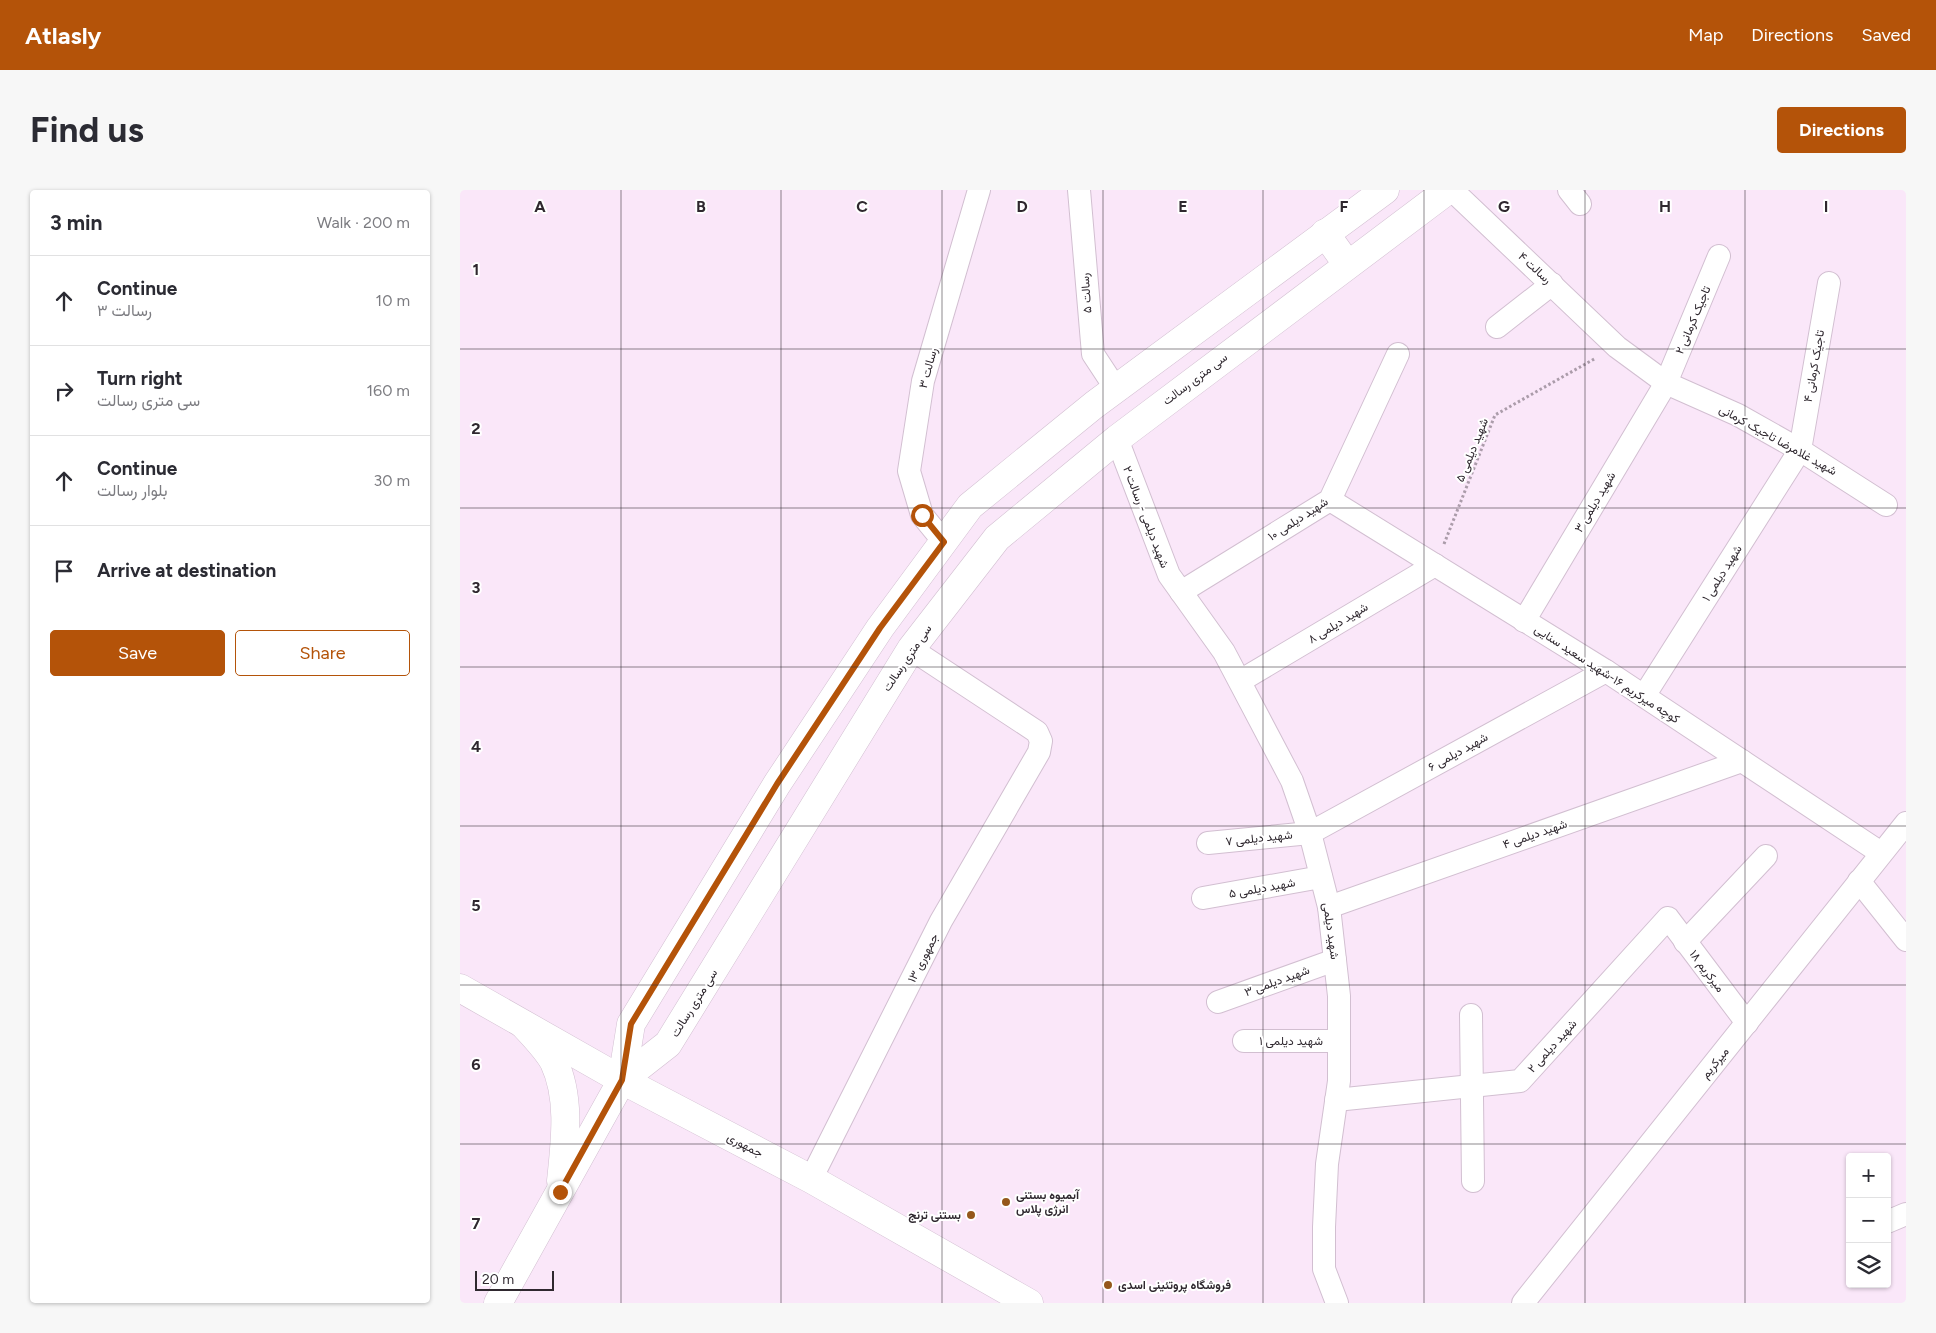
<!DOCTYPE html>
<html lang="en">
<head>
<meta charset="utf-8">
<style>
  body { margin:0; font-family:Figtree,Vazirmatn,sans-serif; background:#f7f7f7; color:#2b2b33 }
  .controls { position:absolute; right:15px; bottom:15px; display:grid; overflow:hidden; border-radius:5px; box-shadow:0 1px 4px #0004 }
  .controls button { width:45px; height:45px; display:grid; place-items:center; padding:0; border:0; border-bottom:1px solid #e1e1e2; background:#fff; color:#2b2b33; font:25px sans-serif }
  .scale { position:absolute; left:15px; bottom:12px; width:79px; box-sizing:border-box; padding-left:5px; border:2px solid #2f282f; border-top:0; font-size:14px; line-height:18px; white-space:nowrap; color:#2f282f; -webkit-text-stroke:4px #fff; paint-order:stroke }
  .stop { position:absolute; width:15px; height:15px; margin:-11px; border:4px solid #b45309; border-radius:50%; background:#fff }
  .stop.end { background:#b45309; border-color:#fff; box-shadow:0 1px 5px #0008 }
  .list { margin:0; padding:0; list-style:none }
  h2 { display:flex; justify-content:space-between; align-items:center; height:65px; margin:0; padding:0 20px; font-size:21px }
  h2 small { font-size:16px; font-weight:400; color:#7c7c81 }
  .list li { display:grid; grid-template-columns:32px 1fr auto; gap:15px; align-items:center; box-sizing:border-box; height:90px; padding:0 20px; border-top:1px solid #e1e1e2 }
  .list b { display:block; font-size:19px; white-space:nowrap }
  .list p { margin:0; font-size:16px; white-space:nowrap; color:#7c7c81 }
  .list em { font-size:16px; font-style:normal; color:#7c7c81 }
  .actions { display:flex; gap:10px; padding:15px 20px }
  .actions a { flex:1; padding:11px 0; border:1px solid #b45309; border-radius:5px; text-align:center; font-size:18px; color:#b45309 }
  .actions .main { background:#b45309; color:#fff }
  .icon { flex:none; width:28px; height:28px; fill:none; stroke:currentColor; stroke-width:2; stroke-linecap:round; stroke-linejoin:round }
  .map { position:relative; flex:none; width:1446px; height:1113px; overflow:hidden; border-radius:5px }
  header { display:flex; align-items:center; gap:30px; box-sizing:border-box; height:70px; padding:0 25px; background:#b45309; color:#fff }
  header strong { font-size:24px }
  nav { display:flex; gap:28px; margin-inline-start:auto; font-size:18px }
  .intro { display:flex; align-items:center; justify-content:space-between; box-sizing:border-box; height:120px; padding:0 30px }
  h1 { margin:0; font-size:35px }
  .button { padding:12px 22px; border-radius:5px; background:#b45309; color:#fff; font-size:18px; font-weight:700 }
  main { display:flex; gap:30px; padding:0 30px }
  aside { flex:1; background:#fff; border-radius:5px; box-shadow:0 1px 4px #0004 }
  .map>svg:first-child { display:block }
</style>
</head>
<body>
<header>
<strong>Atlasly</strong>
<nav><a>Map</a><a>Directions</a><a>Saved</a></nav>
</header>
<div class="intro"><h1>Find us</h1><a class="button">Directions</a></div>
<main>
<aside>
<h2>3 min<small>Walk · 200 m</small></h2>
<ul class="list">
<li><svg class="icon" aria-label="ahead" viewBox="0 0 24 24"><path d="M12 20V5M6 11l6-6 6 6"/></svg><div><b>Continue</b><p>۳ رسالت</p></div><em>10 m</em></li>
<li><svg class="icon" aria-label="right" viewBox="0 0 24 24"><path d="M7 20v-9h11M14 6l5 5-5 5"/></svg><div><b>Turn right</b><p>سی متری رسالت</p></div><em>160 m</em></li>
<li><svg class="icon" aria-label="ahead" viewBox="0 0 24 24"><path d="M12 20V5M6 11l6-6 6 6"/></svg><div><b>Continue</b><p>بلوار رسالت</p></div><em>30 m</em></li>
<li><svg class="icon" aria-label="arrive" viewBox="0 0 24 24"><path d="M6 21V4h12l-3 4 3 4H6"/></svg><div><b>Arrive at destination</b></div></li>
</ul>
<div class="actions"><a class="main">Save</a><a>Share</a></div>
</aside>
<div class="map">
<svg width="1446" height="1113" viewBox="0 0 1446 1113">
  <rect width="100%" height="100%" fill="#fae7f9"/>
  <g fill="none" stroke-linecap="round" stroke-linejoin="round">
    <g stroke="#d2bfd1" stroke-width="24">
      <g id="street">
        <polyline points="619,0 633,164 656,199"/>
        <polyline points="992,0 1157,157 1206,193 1278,225 1340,260 1426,315"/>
        <polyline points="1109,0 1120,14"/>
        <polyline points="1037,137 1092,94"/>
        <polyline points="657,249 709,385 764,462 832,591 850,643 869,717 879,806 879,891 867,974 864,1037 864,1079 877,1113"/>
        <polyline points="870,310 1146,481 1421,663"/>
        <polyline points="484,352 462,325 449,281 463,191 519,0"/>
        <polyline points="721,402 870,310 938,164"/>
        <polyline points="1064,431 1206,193 1259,66"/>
        <polyline points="780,491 975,375"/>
        <polyline points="1184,506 1340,260 1369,93"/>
        <polyline points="748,653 850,643 1146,481"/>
        <polyline points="1399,691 1446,750"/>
        <polyline points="743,708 861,687"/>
        <polyline points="869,717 1282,571"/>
        <polyline points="1225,752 1306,666"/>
        <polyline points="758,812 875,770"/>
        <polyline points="1011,825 1013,991"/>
        <polyline points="784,851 879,851"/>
        <polyline points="876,910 1060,891 1208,728 1287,833"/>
        <polyline points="351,989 481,731 579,562 581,551 577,542 451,459"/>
        <polyline points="1427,1032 1446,1024"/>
        <polyline points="1063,1113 1446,633"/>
      </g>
    </g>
    <g stroke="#d2bfd1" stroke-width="29">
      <g id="secondary">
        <polyline points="865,43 887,74"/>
        <path d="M64 835C74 846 87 859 94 872 111 908 105 952 101 991"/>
        <polyline points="38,1113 162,890"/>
      </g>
    </g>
    <g stroke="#d2bfd1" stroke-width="29">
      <g id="primary">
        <polyline points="0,798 162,890 351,989 569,1113"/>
        <polyline points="162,890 208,854 451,459 537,348 657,249 988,0"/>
        <polyline points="162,890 171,834 317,594 420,438 510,316 634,215 925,0"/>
      </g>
    </g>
    <polyline stroke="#ab9caa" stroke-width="3" stroke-dasharray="2.5 2.5" stroke-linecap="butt" points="984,354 1035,225 1136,168"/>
    <use href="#street" stroke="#fff" stroke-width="22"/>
    <use href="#secondary" stroke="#fff" stroke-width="28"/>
    <use href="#primary" stroke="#fff" stroke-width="28"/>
  </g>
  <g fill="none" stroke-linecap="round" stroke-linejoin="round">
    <polyline stroke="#b45309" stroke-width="6" points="100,1002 162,890 171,834 317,594 420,438 484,352 462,325"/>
  </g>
  <path fill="none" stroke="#2f282f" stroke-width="1" stroke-opacity="0.55" d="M161 0V1113M321 0V1113M482 0V1113M643 0V1113M803 0V1113M964 0V1113M1125 0V1113M1285 0V1113M0 159H1446M0 318H1446M0 477H1446M0 636H1446M0 795H1446M0 954H1446"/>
  <g fill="#95581b" stroke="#fff" stroke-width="2">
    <circle cx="546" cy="1012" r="5"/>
    <circle cx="511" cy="1025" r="5"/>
    <circle cx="648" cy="1095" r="5"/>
  </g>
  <g text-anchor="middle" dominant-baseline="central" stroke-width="4" stroke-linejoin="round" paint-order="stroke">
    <g font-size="12" fill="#2f282f" stroke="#fff">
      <text transform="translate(1075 78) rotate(43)">۴ رسالت</text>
      <text transform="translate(626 103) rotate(-94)">۵ رسالت</text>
      <text transform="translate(1233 130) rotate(-67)">تاجیک کرمانی ۲</text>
      <text transform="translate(1354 176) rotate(-80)">تاجیک کرمانی ۴</text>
      <text transform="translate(468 178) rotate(-75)">۳ رسالت</text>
      <text transform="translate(735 189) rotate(-37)">سی متری رسالت</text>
      <text transform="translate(1318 250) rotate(29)">شهید غلامرضا تاجیک کرمانی</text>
      <text transform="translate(1012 260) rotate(-68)">شهید دیلمی ۵</text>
      <text transform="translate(1135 312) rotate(-59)">شهید دیلمی ۳</text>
      <text transform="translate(686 327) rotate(69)">شهید دیلمی - رسالت ۲</text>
      <text transform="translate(838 329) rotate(-33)">۱۰ شهید دیلمی</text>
      <text transform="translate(1262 383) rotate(-58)">شهید دیلمی ۱</text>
      <text transform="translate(878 433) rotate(-31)">۸ شهید دیلمی</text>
      <text transform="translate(447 468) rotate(-56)">سی متری رسالت</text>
      <text transform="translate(1147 484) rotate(33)">کوچه میرکریم ۱۶-شهید سعید سنایی</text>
      <text transform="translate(998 562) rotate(-29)">۶ شهید دیلمی</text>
      <text transform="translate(1075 644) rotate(-19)">۴ شهید دیلمی</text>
      <text transform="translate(799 648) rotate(-6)">۷ شهید دیلمی</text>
      <text transform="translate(802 698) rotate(-10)">۵ شهید دیلمی</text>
      <text transform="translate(871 741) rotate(82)">شهید دیلمی</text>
      <text transform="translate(463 768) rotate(-63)">۱۳ جمهوری</text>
      <text transform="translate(1247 781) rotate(53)">۱۸ میرکریم</text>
      <text transform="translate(817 791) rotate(-20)">۳ شهید دیلمی</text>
      <text transform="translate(234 813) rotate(-58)">سی متری رسالت</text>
      <text x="831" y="851">۱ شهید دیلمی</text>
      <text transform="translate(1092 856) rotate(-48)">۲ شهید دیلمی</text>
      <text transform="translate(1255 873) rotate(-51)">میرکریم</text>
      <text transform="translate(285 955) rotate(28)">جمهوری</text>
    </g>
    <g font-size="12" font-weight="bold" fill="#2f282f" stroke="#fff" text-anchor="start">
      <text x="556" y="1005">آبمیوه بستنی<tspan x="556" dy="14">انرژی پلاس</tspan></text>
      <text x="501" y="1025" text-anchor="end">بستنی ترنج</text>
      <text x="658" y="1095">فروشگاه پروتئینی اسدی</text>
    </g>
  </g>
  <g font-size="16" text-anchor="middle" font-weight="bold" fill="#2f282f" stroke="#fff" stroke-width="4" stroke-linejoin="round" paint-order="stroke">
    <text x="80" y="22">A</text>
    <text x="241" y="22">B</text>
    <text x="402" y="22">C</text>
    <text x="562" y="22">D</text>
    <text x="723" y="22">E</text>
    <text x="884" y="22">F</text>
    <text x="1044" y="22">G</text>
    <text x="1205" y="22">H</text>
    <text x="1366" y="22">I</text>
    <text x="16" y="85">1</text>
    <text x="16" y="244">2</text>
    <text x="16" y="403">3</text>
    <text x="16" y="562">4</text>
    <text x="16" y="721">5</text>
    <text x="16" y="880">6</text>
    <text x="16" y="1039">7</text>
  </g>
</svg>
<div class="controls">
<button>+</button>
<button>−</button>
<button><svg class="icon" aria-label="layers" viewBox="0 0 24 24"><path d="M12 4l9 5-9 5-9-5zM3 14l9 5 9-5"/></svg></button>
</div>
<div class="scale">20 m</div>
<div class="stop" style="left:462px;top:325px"></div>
<div class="stop end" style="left:100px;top:1002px"></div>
</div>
</main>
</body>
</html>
